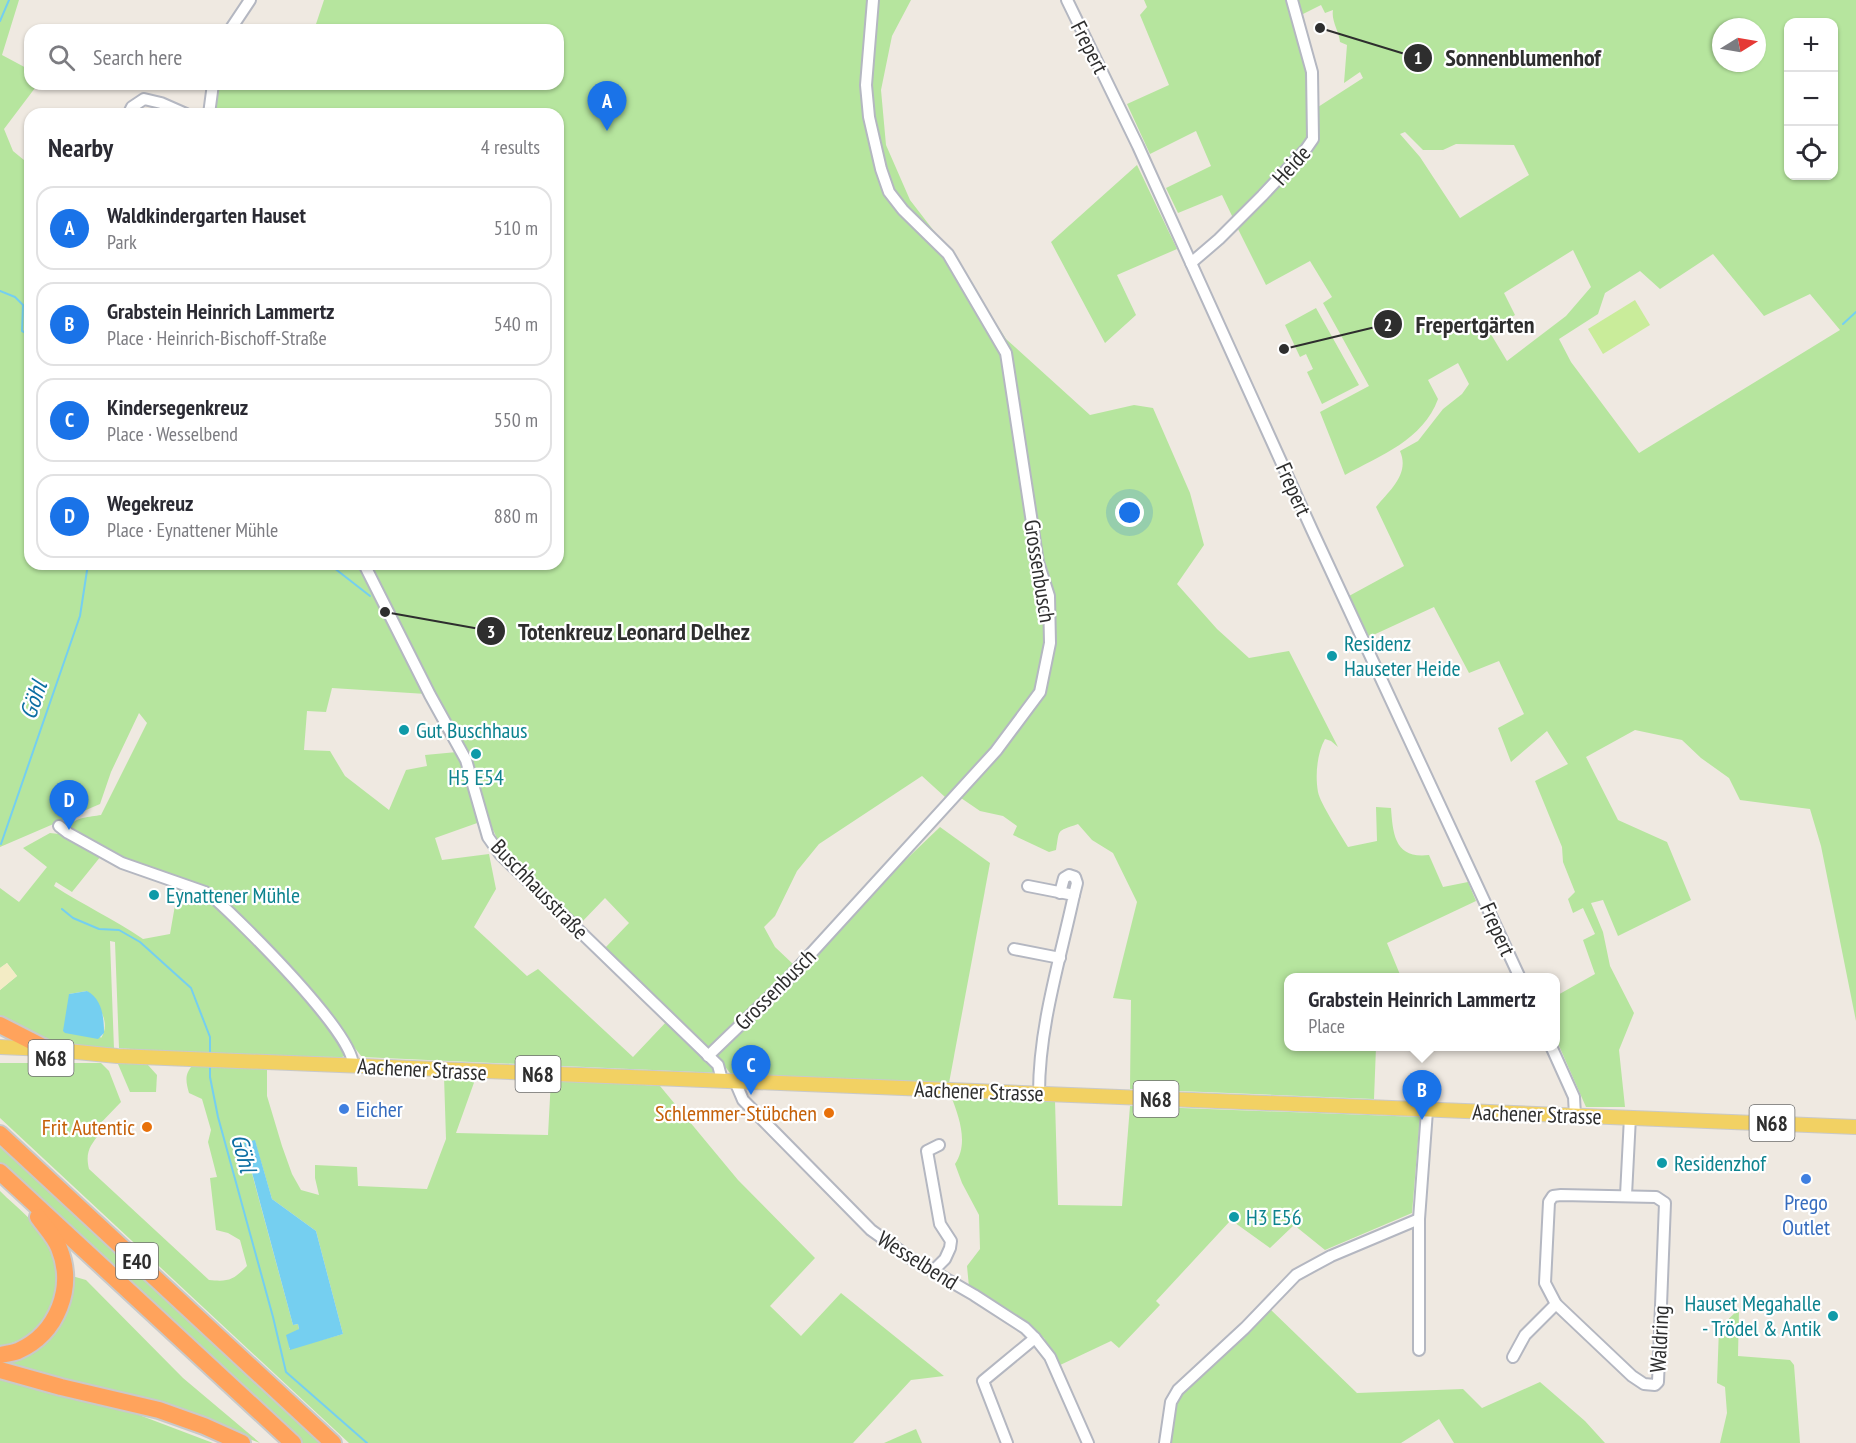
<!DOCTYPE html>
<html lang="en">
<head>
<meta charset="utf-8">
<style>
  body { margin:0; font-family:"PT Sans Narrow",sans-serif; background:#f2f2f3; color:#2b2b33 }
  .controls { position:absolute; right:18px; top:18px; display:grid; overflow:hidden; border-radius:12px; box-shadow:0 2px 4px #0004 }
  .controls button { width:54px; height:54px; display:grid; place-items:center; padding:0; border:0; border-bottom:2px solid #e1e1e2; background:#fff; color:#2b2b33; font:30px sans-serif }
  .compass { position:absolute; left:1712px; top:18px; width:54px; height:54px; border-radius:50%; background:#fff; box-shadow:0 2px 4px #0004; rotate:79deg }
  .you { position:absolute; left:1130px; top:513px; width:21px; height:21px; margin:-15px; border:4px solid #fff; border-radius:50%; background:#1a73e8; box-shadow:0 0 0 9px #1a73e833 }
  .badge { display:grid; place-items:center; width:39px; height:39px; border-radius:50%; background:#1a73e8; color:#fff; font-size:20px; font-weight:700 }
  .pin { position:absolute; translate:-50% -50px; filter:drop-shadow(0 2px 3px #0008) }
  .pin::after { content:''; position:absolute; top:32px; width:21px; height:18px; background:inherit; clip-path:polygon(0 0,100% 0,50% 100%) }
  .popup { position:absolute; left:1284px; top:973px; width:276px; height:78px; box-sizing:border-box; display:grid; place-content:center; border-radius:12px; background:#fff; filter:drop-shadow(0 2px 4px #0005); font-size:20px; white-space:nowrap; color:#7c7c81 }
  .popup b { font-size:22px; color:#2b2b33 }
  .popup::after { content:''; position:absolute; left:50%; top:100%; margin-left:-12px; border:12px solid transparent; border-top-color:#fff }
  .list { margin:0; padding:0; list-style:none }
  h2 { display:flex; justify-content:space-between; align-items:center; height:78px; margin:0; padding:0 24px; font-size:26px }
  h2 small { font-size:20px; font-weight:400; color:#7c7c81 }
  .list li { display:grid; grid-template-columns:39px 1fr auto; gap:18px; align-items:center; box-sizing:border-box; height:84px; margin:0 12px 12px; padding:0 12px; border:2px solid #e1e1e2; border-radius:18px }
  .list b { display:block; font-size:22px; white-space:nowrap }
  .list p { margin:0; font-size:20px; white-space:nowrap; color:#7c7c81 }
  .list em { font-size:20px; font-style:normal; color:#7c7c81 }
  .icon { flex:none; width:33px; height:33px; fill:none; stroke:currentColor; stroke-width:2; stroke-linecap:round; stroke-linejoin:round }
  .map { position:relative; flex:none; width:1856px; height:1443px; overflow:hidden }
  .search { position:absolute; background:#fff; box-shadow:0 2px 4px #0004; left:24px; top:24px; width:540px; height:66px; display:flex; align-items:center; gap:15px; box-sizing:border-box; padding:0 21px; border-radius:18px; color:#7c7c81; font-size:22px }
  .panel { position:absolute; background:#fff; box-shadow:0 2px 4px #0004; left:24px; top:108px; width:540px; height:462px; border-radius:18px }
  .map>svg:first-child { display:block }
</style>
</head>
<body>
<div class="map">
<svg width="1856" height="1443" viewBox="0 0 1856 1443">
  <rect width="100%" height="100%" fill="#efe9e1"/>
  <g fill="#b6e59e" fill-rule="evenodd">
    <path d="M0 0H19L2 55 30 70V84H38L4 129 13 151 30 165V564H558V114H214L218 84H289L295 86 297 84H558V30H314L324 0H911L892 36 881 90 886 145 910 200 954 257 1006 339 1090 415 1134 405 1153 408 1190 493 1204 545 1177 584 1217 629 1249 658 1289 651 1338 747 1331 741 1325 739C1317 753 1315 776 1318 792 1320 803 1341 835 1348 847L1377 841 1376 807 1391 808C1393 835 1395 859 1429 855L1443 887 1468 882 1476 901 1387 943 1401 977 1288 978V1046L1376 1047 1374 1099 1130 1089 1131 1000 1113 998 1137 902 1113 853 1092 840 1078 824C1055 832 1060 829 1056 850L1049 852 1013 835 1017 826 1003 816 980 811 961 798 945 797 922 776 819 844 797 871 775 916 764 927 775 947 794 965 715 1049 708 1047 605 948 629 923 605 898 579 925 500 845 489 821 470 760 426 694 332 688 326 712 307 711 304 750 330 751 345 776 389 810 406 770 427 766 425 755 457 752 464 766 480 822 435 838 442 860 489 854 496 889 474 927 527 976 538 969 633 1057 668 1020 718 1073 362 1057 281 956 212 891 142 868 68 827C75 817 90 817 101 815L147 723 139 713 111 772 100 804 0 847Z"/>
    <polygon points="1144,0 1288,0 1307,73 1309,139 1302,148 1233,218 1222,195 1178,213 1166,188 1211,166 1196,131 1150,154 1127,104 1169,85 1140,15 1147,7"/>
    <path d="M1295 0H1856V1021L1821 846 1810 809 1740 800 1729 778 1701 758 1682 740 1635 730 1586 757 1618 820 1667 842 1691 900 1618 936 1603 900 1591 903 1603 932 1610 966 1634 1013 1619 1050 1625 1107H1586L1556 1039V996L1595 974 1583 940 1595 934 1583 908 1573 913 1568 899 1575 892 1563 862 1562 847 1535 781 1568 764 1547 731 1511 762 1498 728 1524 714 1499 661 1469 673 1434 607 1369 637 1349 596 1404 566 1376 507C1390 490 1410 474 1400 451L1418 441 1443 409 1462 394 1469 384 1458 363 1428 380 1438 399C1423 440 1381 455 1345 475L1320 412 1369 386 1323 303 1332 297 1310 261 1266 285 1237 227 1315 144 1319 136 1318 107 1363 78 1360 72 1344 83 1347 45 1340 42C1339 31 1331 21 1333 10L1325 13 1321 5 1299 16ZM1788 22H1834V176H1788ZM1721 27H1757V63H1721ZM1405 132 1423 150H1443L1456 144 1514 145 1529 175 1460 218 1420 157 1400 134ZM1573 250 1591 287 1566 316 1507 361 1489 331 1515 315 1504 293ZM1713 254 1764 316 1810 294 1840 330 1639 453 1571 362 1559 339 1598 314 1605 293 1640 271 1660 289Z"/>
    <polygon points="1137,165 1177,249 1117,275 1136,315 1105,343 1051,242"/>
    <polygon points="1316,308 1359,385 1322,404 1307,372 1313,369 1306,354 1300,357 1285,325"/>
    <polygon points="940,827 990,863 949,1083 733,1077 717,1056 795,966"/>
    <path d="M50 833 59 834 101 856 72 892 56 882 54 886C83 905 114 919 143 939L170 934 178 888 206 896 295 984 347 1055 342 1057 218 1056 119 1048 115 942 110 941 114 1049C69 1047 39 1043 0 1021V990L17 976 7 963 0 968V888L19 902 47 867 23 848ZM87 991C97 1004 112 1021 101 1038L69 994Z"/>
    <path d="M0 1063H101L109 1071 121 1102 95 1129 100 1133C90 1146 85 1152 89 1169L209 1280C229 1282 233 1280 247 1266L240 1240 228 1233 216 1230 210 1178 217 1177 208 1142 211 1130 202 1099 189 1093C186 1082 184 1074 193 1065L267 1068V1096L282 1146 292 1174 301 1190 319 1195 315 1178V1165L357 1167 358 1186 427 1189 446 1139 444 1076 476 1077 456 1133 548 1135 551 1079 660 1086 738 1180 815 1258 770 1306 801 1336 841 1293 944 1376 911 1380 853 1443H349L0 1118ZM255 1141 272 1199 316 1231 343 1334 289 1349 299 1329 298 1324 293 1325 244 1144Z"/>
    <polygon points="118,1064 147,1064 157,1075 156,1092 130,1092"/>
    <path d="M951 1096 1055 1101 1058 1205 1122 1206 1130 1106 1420 1117 1412 1213 1325 1250 1294 1225 1270 1248 1231 1220 1156 1301 1160 1305 1119 1348 1111 1341 1058 1366 1044 1338 969 1287 967 1266 980 1249 979 1215 962 1183 955 1164C969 1143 959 1117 951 1096Z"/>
    <polygon points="0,1142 326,1443 300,1443 0,1165"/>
    <path d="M0 1191C17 1208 40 1225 51 1246 64 1271 58 1310 38 1329 27 1338 13 1343 0 1347Z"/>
    <polygon points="72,1276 86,1280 183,1378 260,1443 206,1423 1,1365 5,1359 29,1352"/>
    <polygon points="1270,1309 1357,1393 1463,1389 1482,1408 1540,1382 1585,1421 1605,1443 1454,1443 1439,1419 1401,1443 1165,1443 1174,1401"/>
    <polygon points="1739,1309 1738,1356 1790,1360 1794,1365 1800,1443 1720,1443 1727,1413 1725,1387 1717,1383 1719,1328"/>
    <polygon points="0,1377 126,1410 213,1443 0,1443"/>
    <polygon points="916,1429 922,1443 884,1443"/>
  </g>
  <polygon fill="#f3ecc5" points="7,963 17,976 0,990 0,968"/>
  <polygon fill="#c9ec9a" points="1635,300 1650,325 1603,354 1588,329"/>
  <g fill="#75cff0">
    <path d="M87 991C102 999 104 1017 104 1033L98 1039 65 1033 63 1031 69 994Z"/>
    <polygon points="255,1140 272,1199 316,1231 343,1334 290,1350 286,1335 299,1329 298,1324 293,1325 244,1143"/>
  </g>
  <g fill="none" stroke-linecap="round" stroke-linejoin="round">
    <g stroke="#75cff0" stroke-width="2">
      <polyline points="0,21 9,0"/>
      <polyline points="0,291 15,297 23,305 22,331 30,335"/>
      <polyline points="1843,324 1856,312"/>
      <polyline points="329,564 370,596"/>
      <polyline points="1,844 80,616 88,564"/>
      <polyline points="62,909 73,918 99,929 119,930 140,942 191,988 210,1037 210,1055"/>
      <polyline points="210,1064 210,1077 218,1117 273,1317 286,1372 367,1443"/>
    </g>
    <g stroke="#b4b7c1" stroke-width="14">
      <g id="minor">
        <polyline points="1067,0 1138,146 1312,530 1520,978"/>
        <polyline points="230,30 250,0"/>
        <polyline points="130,111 132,107 144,99 161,103 186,114"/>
        <polyline points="209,114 213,84"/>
        <polyline points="1191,263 1219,239 1262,196 1306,149 1313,139 1312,72 1292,0"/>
        <polyline points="364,564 430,695 466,760 488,837 500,854 718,1065 722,1080"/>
        <path d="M59 826 68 833 122 863 205 892 214 898C241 922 355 1034 353 1066"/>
        <path d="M1028 886 1074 895C1060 960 1039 1026 1039 1093"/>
        <polyline points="1060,893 1064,878 1069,875 1075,877 1077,883 1074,895"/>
        <polyline points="1014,949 1060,958"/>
        <polyline points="1551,1046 1574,1097 1575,1115"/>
        <polyline points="708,1056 785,982 996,751 1040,692 1050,643 1049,596 1038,562 1006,353 948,254 903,210 889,192 881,169 869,117 866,85 873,0"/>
        <polyline points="737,1081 737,1086 743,1100 871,1230 910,1258 974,1295 1025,1328 1035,1338 1050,1357 1088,1443"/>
        <polygon points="1561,1195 1656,1197 1665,1203 1658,1382 1655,1385 1644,1384 1632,1376 1556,1304 1545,1283 1549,1202 1553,1196"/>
        <polyline points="1626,1195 1630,1117"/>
        <polyline points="933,1271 945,1259 950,1248 951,1241 940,1224 927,1151 939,1145"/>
        <polyline points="1419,1350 1419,1219 1427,1111"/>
        <polyline points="1513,1357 1525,1335 1556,1304"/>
        <polyline points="1007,1443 983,1381 1035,1338"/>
        <polyline points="1165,1443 1171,1402 1178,1390 1245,1328 1296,1275 1331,1256 1419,1219"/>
      </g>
    </g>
    <g stroke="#c9c9c9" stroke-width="16">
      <polyline id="major" points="0,1047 47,1049 117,1056 1856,1127"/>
    </g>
    <g stroke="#c9c9c9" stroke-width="20">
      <g id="highway">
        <polyline points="0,1025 47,1049"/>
        <polyline points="0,1134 333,1443"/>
        <polyline points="0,1172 293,1443"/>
        <path d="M0 1355C6 1354 13 1353 18 1351 58 1333 75 1287 59 1248 55 1237 45 1227 38 1217"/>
        <polyline points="0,1370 61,1387 159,1410 204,1426 242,1443"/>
      </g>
    </g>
    <use href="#minor" stroke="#fff" stroke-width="10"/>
    <use href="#major" stroke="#f2d163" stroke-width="14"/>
    <use href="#highway" stroke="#ffa35c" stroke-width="16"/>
  </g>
  <g fill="#0f9aa8" stroke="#fff" stroke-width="2">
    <circle cx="1332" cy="656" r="6"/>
    <circle cx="404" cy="730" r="6"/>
    <circle cx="476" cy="754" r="6"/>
    <circle cx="154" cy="895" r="6"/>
    <circle cx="1662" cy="1163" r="6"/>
    <circle cx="1234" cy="1217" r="6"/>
    <circle cx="1833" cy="1316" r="6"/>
  </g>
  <g fill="#3f7fe0" stroke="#fff" stroke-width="2">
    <circle cx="344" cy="1109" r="6"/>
    <circle cx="1806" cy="1179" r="6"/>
  </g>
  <g fill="#e8710a" stroke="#fff" stroke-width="2">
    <circle cx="829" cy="1113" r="6"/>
    <circle cx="147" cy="1127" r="6"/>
  </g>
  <g text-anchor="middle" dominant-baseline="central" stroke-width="4.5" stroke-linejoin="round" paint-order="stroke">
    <g fill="#fff" stroke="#6d6d6d" stroke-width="1.5">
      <rect x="28.5" y="1040" width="45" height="36" rx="4.5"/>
      <rect x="515.5" y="1056" width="45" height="36" rx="4.5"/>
      <rect x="1133.5" y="1081" width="45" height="36" rx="4.5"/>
      <rect x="1749.5" y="1105" width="45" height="36" rx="4.5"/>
      <rect x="116" y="1243" width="42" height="36" rx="4.5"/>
    </g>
    <g font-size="21" font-weight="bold" fill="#2e2e2e">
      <text x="51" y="1058">N68</text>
      <text x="538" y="1074">N68</text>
      <text x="1156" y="1099">N68</text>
      <text x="1772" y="1123">N68</text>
      <text x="137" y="1261">E40</text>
    </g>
    <g font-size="22" fill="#2e2e2e" stroke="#fff">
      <text transform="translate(1090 47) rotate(63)">Frepert</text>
      <text transform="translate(1291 165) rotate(-48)">Heide</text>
      <text transform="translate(1294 489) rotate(66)">Frepert</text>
      <text transform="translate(1040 571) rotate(81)">Grossenbusch</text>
      <text transform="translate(540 889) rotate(46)">Buschhausstraße</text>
      <text transform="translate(1498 929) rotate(66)">Frepert</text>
      <text transform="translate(775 989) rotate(-45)">Grossenbusch</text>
      <text transform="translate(422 1069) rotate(3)">Aachener Strasse</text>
      <text transform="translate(979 1091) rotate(2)">Aachener Strasse</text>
      <text transform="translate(1537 1114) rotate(2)">Aachener Strasse</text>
      <text transform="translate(918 1260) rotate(32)">Wesselbend</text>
      <text transform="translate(1659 1339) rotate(-87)">Waldring</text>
    </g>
    <g font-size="22" fill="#0d838f" stroke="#fff" text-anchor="start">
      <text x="1344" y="643">Residenz<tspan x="1344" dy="25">Hauseter Heide</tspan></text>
      <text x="416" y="730">Gut Buschhaus</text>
      <text x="476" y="777" text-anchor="middle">H5 E54</text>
      <text x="166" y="895">Eynattener Mühle</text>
      <text x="1674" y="1163">Residenzhof</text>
      <text x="1246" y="1217">H3 E56</text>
      <text x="1821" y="1303" text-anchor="end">Hauset Megahalle<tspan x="1821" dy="25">- Trödel &amp; Antik</tspan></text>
    </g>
    <g font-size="22" fill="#366cbe" stroke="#fff" text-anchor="start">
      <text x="356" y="1109">Eicher</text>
      <text x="1806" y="1202" text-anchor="middle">Prego<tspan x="1806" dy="25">Outlet</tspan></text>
    </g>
    <g font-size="22" fill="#c56008" stroke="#fff" text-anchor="end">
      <text x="817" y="1113">Schlemmer-Stübchen</text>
      <text x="135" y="1127">Frit Autentic</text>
    </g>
    <g font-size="24" font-style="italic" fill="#0d6fa3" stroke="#fff">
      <text transform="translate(33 700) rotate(-71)">Göhl</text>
      <text transform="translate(244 1153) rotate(75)">Göhl</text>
    </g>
  </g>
  <path fill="none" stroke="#2e2e2e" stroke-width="2" d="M1320 28L1418 58M1284 349L1388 324M385 612L491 631"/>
  <g fill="#2e2e2e" stroke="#fff" stroke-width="2">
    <circle cx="1320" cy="28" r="6"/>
    <circle cx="1284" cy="349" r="6"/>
    <circle cx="385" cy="612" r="6"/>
    <circle cx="1418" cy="58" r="15"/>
    <circle cx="1388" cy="324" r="15"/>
    <circle cx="491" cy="631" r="15"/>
  </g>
  <g font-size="18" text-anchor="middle" font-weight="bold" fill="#fff">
    <text x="1418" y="64">1</text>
    <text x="1388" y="331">2</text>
    <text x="491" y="638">3</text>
  </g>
  <g font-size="24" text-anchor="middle" font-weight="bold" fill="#2e2e2e" stroke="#fff" stroke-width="4.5" stroke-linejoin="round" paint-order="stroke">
    <text x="1523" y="66">Sonnenblumenhof</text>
    <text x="1475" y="333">Frepertgärten</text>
    <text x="634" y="640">Totenkreuz Leonard Delhez</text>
  </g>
</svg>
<div class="controls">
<button>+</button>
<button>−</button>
<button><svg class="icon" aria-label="locate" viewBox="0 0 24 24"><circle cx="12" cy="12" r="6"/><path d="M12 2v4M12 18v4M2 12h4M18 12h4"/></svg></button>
</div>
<svg class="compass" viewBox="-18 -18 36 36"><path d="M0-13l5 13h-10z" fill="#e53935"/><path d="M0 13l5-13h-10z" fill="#7c7c81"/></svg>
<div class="you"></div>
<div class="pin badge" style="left:607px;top:131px">A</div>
<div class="pin badge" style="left:1422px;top:1120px">B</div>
<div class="popup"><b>Grabstein Heinrich Lammertz</b>Place</div>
<div class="pin badge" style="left:751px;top:1095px">C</div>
<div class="pin badge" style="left:69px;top:830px">D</div>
<div class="search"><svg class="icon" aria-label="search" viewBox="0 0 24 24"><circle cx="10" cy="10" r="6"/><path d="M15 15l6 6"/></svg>Search here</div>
<section class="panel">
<h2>Nearby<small>4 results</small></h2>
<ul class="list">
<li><span class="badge">A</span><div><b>Waldkindergarten Hauset</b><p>Park</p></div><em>510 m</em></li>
<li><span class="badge">B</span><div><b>Grabstein Heinrich Lammertz</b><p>Place · Heinrich-Bischoff-Straße</p></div><em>540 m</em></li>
<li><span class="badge">C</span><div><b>Kindersegenkreuz</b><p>Place · Wesselbend</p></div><em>550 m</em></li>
<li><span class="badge">D</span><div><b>Wegekreuz</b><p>Place · Eynattener Mühle</p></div><em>880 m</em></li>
</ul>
</section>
</div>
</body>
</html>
